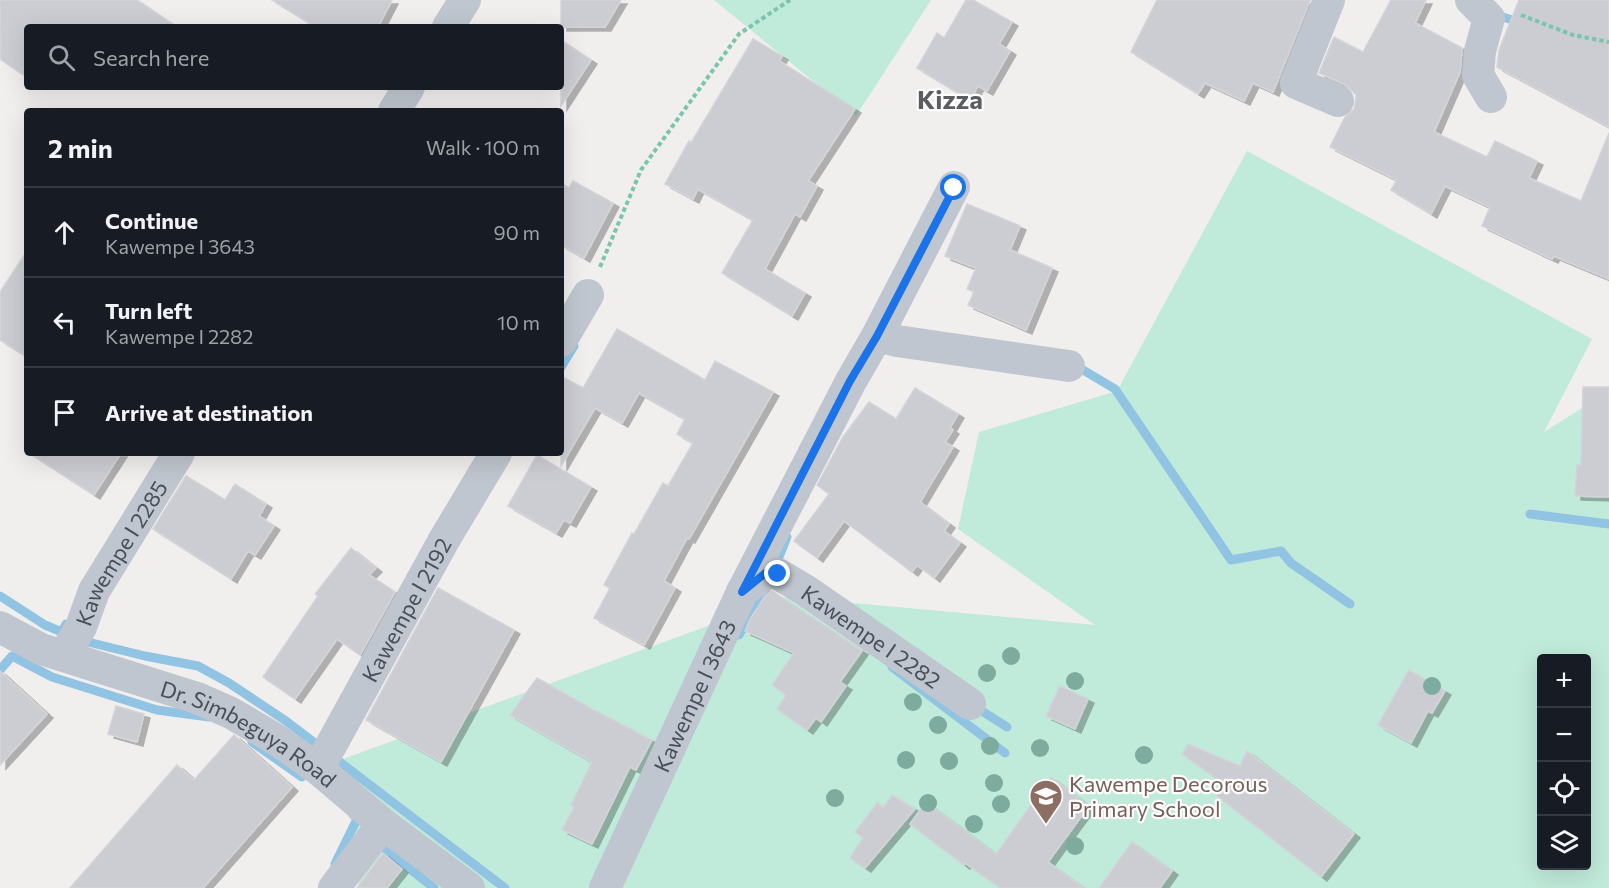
<!DOCTYPE html>
<html lang="en">
<head>
<meta charset="utf-8">
<style>
  body { margin:0; font-family:Commissioner,sans-serif; background:#20242c; color:#f1f3f6 }
  .controls { position:absolute; right:18px; bottom:18px; display:grid; overflow:hidden; border-radius:6px; box-shadow:0 6px 24px #0002 }
  .controls button { width:54px; height:54px; display:grid; place-items:center; padding:0; border:0; border-bottom:2px solid #363941; background:#171b24; color:#f1f3f6; font:30px sans-serif }
  .stop { position:absolute; width:18px; height:18px; margin:-14px; border:4px solid #1a73e8; border-radius:50%; background:#fff }
  .stop.end { background:#1a73e8; border-color:#fff; box-shadow:0 2px 6px #0008 }
  .list { margin:0; padding:0; list-style:none }
  h2 { display:flex; justify-content:space-between; align-items:center; height:78px; margin:0; padding:0 24px; font-size:26px }
  h2 small { font-size:20px; font-weight:400; color:#9ea1a6 }
  .list li { display:grid; grid-template-columns:39px 1fr auto; gap:18px; align-items:center; box-sizing:border-box; height:90px; padding:0 24px; border-top:2px solid #363941 }
  .list b { display:block; font-size:22px; white-space:nowrap }
  .list p { margin:0; font-size:20px; white-space:nowrap; color:#9ea1a6 }
  .list em { font-size:20px; font-style:normal; color:#9ea1a6 }
  .icon { flex:none; width:33px; height:33px; fill:none; stroke:currentColor; stroke-width:2; stroke-linecap:round; stroke-linejoin:round }
  .map { position:relative; flex:none; width:1609px; height:888px; overflow:hidden }
  .search { position:absolute; background:#171b24; box-shadow:0 6px 24px #0002; left:24px; top:24px; width:540px; height:66px; display:flex; align-items:center; gap:15px; box-sizing:border-box; padding:0 21px; border-radius:6px; color:#9ea1a6; font-size:22px }
  .panel { position:absolute; background:#171b24; box-shadow:0 6px 24px #0002; left:24px; top:108px; width:540px; height:348px; border-radius:6px }
  .map>svg:first-child { display:block }
</style>
</head>
<body>
<div class="map">
<svg width="1609" height="888" viewBox="0 0 1609 888">
  <defs>
    <filter id="shadow"><feDropShadow dx="6" dy="4" stdDeviation="0" flood-color="#0004"/></filter>
  </defs>
  <rect width="100%" height="100%" fill="#f0efee"/>
  <g fill="#c0ead9" fill-rule="evenodd">
    <polygon points="714,0 931,0 856,116"/>
    <path d="M1247 151 1592 339 1544 432 1609 391V888H359L353 801 343 759 787 597 1095 625 958 529 979 432 1117 391ZM1542 658H1586V866H1542Z"/>
  </g>
  <g fill="none" stroke-linecap="round" stroke-linejoin="round">
    <g stroke="#91c3e3" stroke-width="9">
      <polyline points="1493,14 1522,23"/>
      <polyline points="1073,364 1115,389 1231,560 1281,551 1291,563 1350,604"/>
      <polyline points="561,367 574,346"/>
      <polyline points="1530,514 1609,524"/>
      <polyline points="774,569 787,537"/>
      <polyline points="0,596 45,625 62,632 66,624"/>
      <polyline points="86,634 88,642 145,656 198,666 229,683 286,721 505,888"/>
      <polyline points="739,635 767,587"/>
      <polyline points="892,667 1005,753"/>
      <polyline points="0,670 12,656 52,677 157,710 209,717"/>
      <polyline points="974,706 1007,727"/>
      <polyline points="252,742 302,777"/>
      <polyline points="379,844 434,888"/>
      <polyline points="335,864 357,819 352,813"/>
    </g>
  </g>
  <g fill="#ccccd3" stroke="#d3d3d9" stroke-width="1.5" filter="url(#shadow)">
    <polygon points="0,0 137,0 177,27 27,27 27,77 0,59"/>
    <polygon points="272,0 392,0 378,27 316,27"/>
    <polygon points="561,0 621,0 605,27 561,27"/>
    <polygon points="966,0 973,0 1012,22 999,44 1010,51 987,91 978,86 970,100 917,68 937,33 944,38"/>
    <polygon points="1157,0 1310,0 1273,92 1253,83 1244,101 1205,83 1198,94 1131,52"/>
    <polygon points="1391,0 1426,0 1415,23 1462,48 1460,72 1434,132 1487,157 1495,141 1537,161 1529,178 1581,201 1609,133 1609,279 1554,256 1552,259 1482,226 1490,207 1445,186 1431,214 1391,190 1397,180 1330,147 1345,117 1354,109 1356,99 1356,95 1346,85 1319,73 1334,37 1363,52"/>
    <polygon points="1519,0 1609,0 1609,127 1497,67 1499,50"/>
    <polygon points="753,39 782,56 779,61 855,109 808,181 817,186 800,217 795,214 765,269 805,293 792,316 722,273 753,220 698,189 693,199 665,184 689,141 691,143"/>
    <polygon points="561,40 591,60 561,106"/>
    <polygon points="573,181 613,203 584,258 561,245 561,183 569,188"/>
    <polygon points="967,204 1020,226 1010,250 1052,268 1026,330 968,305 974,292 967,289 976,268 945,256"/>
    <polygon points="27,251 27,357 0,340 0,292"/>
    <polygon points="617,329 705,380 715,361 773,392 689,539 687,538 664,581 675,588 644,645 594,618 610,588 604,585 632,533 634,534 663,483 668,486 693,443 677,434 685,419 639,393 622,423 595,408 561,466 561,376 583,388"/>
    <polygon points="1583,387 1609,387 1609,497 1575,496 1577,465 1581,465"/>
    <polygon points="915,388 958,414 950,428 953,430 945,442 953,447 920,502 949,524 944,531 960,543 934,578 917,565 912,572 844,521 817,558 794,541 829,494 817,485 843,437 869,402 896,419"/>
    <polygon points="29,453 121,453 94,495"/>
    <polygon points="537,455 591,487 570,523 564,520 556,533 508,506"/>
    <polygon points="186,476 225,500 235,484 266,504 259,516 274,526 255,555 248,551 231,579 153,529"/>
    <polygon points="351,548 376,568 369,575 395,592 360,655 337,639 295,699 263,677 318,596 315,594"/>
    <polygon points="438,588 514,630 441,762 366,720"/>
    <polygon points="772,591 862,651 840,682 846,686 821,722 816,718 807,730 777,709 786,695 772,685 794,653 745,631 750,619 765,596"/>
    <polygon points="1409,670 1445,691 1432,713 1428,711 1411,743 1378,725"/>
    <polygon points="0,671 47,714 0,765"/>
    <polygon points="537,678 592,709 652,740 636,770 630,767 592,844 562,830 574,807 571,805 592,762 510,715"/>
    <polygon points="1060,686 1088,699 1075,729 1046,716"/>
    <polygon points="116,706 144,714 137,742 108,734"/>
    <polygon points="234,735 292,787 203,888 70,888 177,765 194,780"/>
    <polygon points="1188,744 1240,766 1247,751 1354,834 1321,877 1216,795 1224,784 1182,754"/>
    <polygon points="1051,777 1089,806 1048,862 1084,888 1000,888 965,863 964,865 910,824 926,802 996,854"/>
    <polygon points="892,795 915,809 865,868 850,858 863,838 855,832 878,802 883,808"/>
    <polygon points="1132,842 1172,871 1160,888 1099,888"/>
    <polygon points="383,853 402,869 387,888 357,888"/>
  </g>
  <g fill="none" stroke-linecap="round" stroke-linejoin="round">
    <g stroke="#7bc5af" stroke-width="4" stroke-dasharray="4.5 3" stroke-linecap="butt">
      <polyline points="1521,15 1573,35 1609,42"/>
      <polyline points="600,267 641,170 739,34 790,0"/>
    </g>
    <g stroke="#c0c6cf" stroke-width="32">
      <polyline points="1329,0 1296,83 1338,101"/>
      <polyline points="1471,0 1489,18 1480,51 1478,75 1491,97"/>
      <polyline points="448,27 465,0"/>
      <polyline points="394,111 409,87"/>
      <polyline points="877,336 897,341 1069,366"/>
      <polyline points="561,341 588,295"/>
      <path id="s1" d="M742 592 768 571 778 574 805 590 970 704"/>
      <path id="s2" d="M0 627 41 649 197 698 231 713 277 740 318 769 383 824 469 888"/>
      <path id="s3" d="M64 655 81 627 94 591 179 453"/>
      <path id="s4" d="M318 769 444 540 496 453"/>
      <polyline points="334,888 383,824"/>
      <path id="s5" d="M605 888 742 592 851 381 877 336 954 187"/>
    </g>
  </g>
  <g fill="#7dab9d">
    <circle cx="1011" cy="656" r="9"/>
    <circle cx="987" cy="673" r="9"/>
    <circle cx="1075" cy="681" r="9"/>
    <circle cx="1432" cy="686" r="9"/>
    <circle cx="913" cy="702" r="9"/>
    <circle cx="938" cy="725" r="9"/>
    <circle cx="990" cy="746" r="9"/>
    <circle cx="1040" cy="748" r="9"/>
    <circle cx="1144" cy="755" r="9"/>
    <circle cx="906" cy="760" r="9"/>
    <circle cx="949" cy="761" r="9"/>
    <circle cx="994" cy="783" r="9"/>
    <circle cx="835" cy="798" r="9"/>
    <circle cx="928" cy="803" r="9"/>
    <circle cx="1001" cy="804" r="9"/>
    <circle cx="974" cy="824" r="9"/>
    <circle cx="1075" cy="846" r="9"/>
  </g>
  <g fill="none" stroke-linecap="round" stroke-linejoin="round">
    <polyline stroke="#1a73e8" stroke-width="8" points="778,574 768,571 742,592 850,381 877,336 954,188"/>
  </g>
  <defs>
    <g id="school-pin" transform="scale(1.725)"><path d="M0 17L-7.5 6A9.5 9.5 0 1 1 7.5 6Z" fill="#8d6e63" stroke="#fff"/><path d="M0-5L7-2L0 1L-7-2ZM-4 1L0 2.5L4 1V4Q0 6-4 4Z" fill="#fff"/></g>
  </defs>
  <g fill-rule="evenodd">
    <use href="#school-pin" x="1046" y="796"/>
  </g>
  <g text-anchor="middle" dominant-baseline="central" stroke-width="4.5" stroke-linejoin="round" paint-order="stroke">
    <g font-size="22" fill="#484e5a" stroke="#fff">
      <text stroke="none"><textPath href="#s3" startOffset="117">Kawempe I 2285</textPath></text>
      <text stroke="none"><textPath href="#s4" startOffset="182">Kawempe I 2192</textPath></text>
      <text stroke="none"><textPath href="#s1" startOffset="156">Kawempe I 2282</textPath></text>
      <text stroke="none"><textPath href="#s5" startOffset="212">Kawempe I 3643</textPath></text>
      <text stroke="none"><textPath href="#s2" startOffset="272">Dr. Simbeguya Road</textPath></text>
    </g>
    <g font-size="22" fill="#785e54" stroke="#fff" text-anchor="start">
      <text x="1069" y="783">Kawempe Decorous<tspan x="1069" dy="25">Primary School</tspan></text>
    </g>
    <g font-size="26" font-weight="bold" fill="#5b5d62" stroke="#fff">
      <text x="950" y="98">Kizza</text>
    </g>
  </g>
</svg>
<div class="controls">
<button>+</button>
<button>−</button>
<button><svg class="icon" aria-label="locate" viewBox="0 0 24 24"><circle cx="12" cy="12" r="6"/><path d="M12 2v4M12 18v4M2 12h4M18 12h4"/></svg></button>
<button><svg class="icon" aria-label="layers" viewBox="0 0 24 24"><path d="M12 4l9 5-9 5-9-5zM3 14l9 5 9-5"/></svg></button>
</div>
<div class="stop" style="left:954px;top:188px"></div>
<div class="stop end" style="left:778px;top:574px"></div>
<div class="search"><svg class="icon" aria-label="search" viewBox="0 0 24 24"><circle cx="10" cy="10" r="6"/><path d="M15 15l6 6"/></svg>Search here</div>
<section class="panel">
<h2>2 min<small>Walk · 100 m</small></h2>
<ul class="list">
<li><svg class="icon" aria-label="ahead" viewBox="0 0 24 24"><path d="M12 20V5M6 11l6-6 6 6"/></svg><div><b>Continue</b><p>Kawempe I 3643</p></div><em>90 m</em></li>
<li><svg class="icon" aria-label="left" viewBox="0 0 24 24"><path d="M17 20v-9H6M10 6l-5 5 5 5"/></svg><div><b>Turn left</b><p>Kawempe I 2282</p></div><em>10 m</em></li>
<li><svg class="icon" aria-label="arrive" viewBox="0 0 24 24"><path d="M6 21V4h12l-3 4 3 4H6"/></svg><div><b>Arrive at destination</b></div></li>
</ul>
</section>
</div>
</body>
</html>
